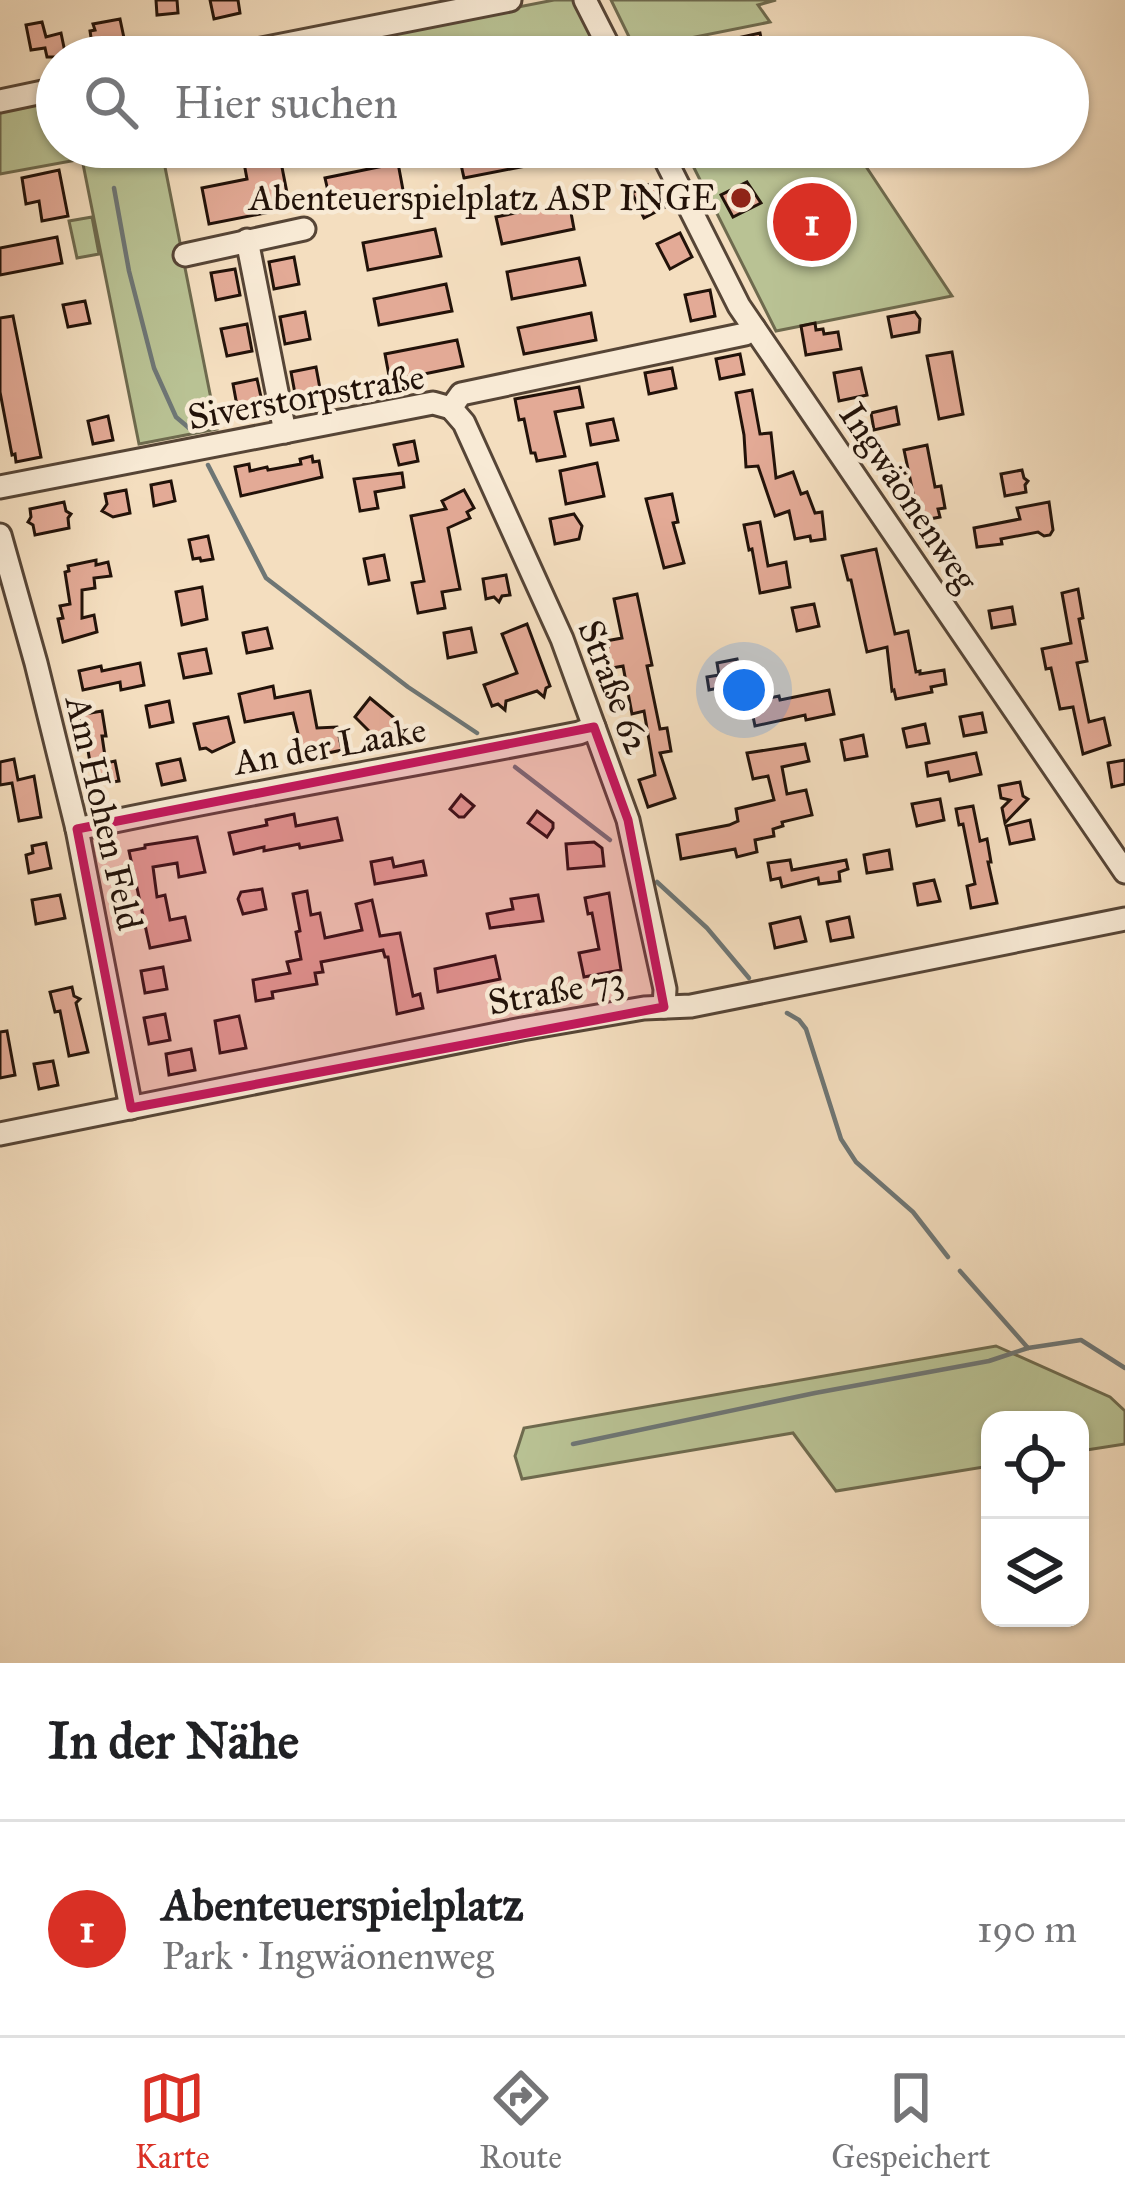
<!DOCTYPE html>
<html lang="de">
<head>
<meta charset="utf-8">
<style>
  body { margin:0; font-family:"IM FELL Great Primer",serif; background:#f6f6f6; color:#202124 }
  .controls { position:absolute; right:36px; bottom:36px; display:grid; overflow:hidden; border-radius:24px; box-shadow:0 3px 9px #0004 }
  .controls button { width:108px; height:108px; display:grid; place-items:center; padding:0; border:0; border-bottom:3px solid #e0e0e0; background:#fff; color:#202124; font:60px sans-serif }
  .you { position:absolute; left:744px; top:690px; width:42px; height:42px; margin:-30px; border:9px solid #fff; border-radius:50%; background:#1a73e8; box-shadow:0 0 0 18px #1a73e833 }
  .badge { display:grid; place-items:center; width:78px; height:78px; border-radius:50%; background:#d93025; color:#fff; font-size:39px; font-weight:700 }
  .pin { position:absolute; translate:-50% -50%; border:6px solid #fff; box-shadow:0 3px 12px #0006 }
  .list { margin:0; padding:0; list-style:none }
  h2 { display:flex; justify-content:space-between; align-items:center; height:156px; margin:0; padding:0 48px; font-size:51px }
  h2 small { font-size:39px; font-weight:400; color:#757577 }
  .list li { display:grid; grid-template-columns:78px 1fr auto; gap:36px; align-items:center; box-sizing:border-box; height:216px; padding:0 48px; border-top:3px solid #e0e0e0 }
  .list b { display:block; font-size:45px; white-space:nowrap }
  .list p { margin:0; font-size:39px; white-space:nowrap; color:#757577 }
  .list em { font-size:39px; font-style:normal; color:#757577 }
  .icon { flex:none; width:66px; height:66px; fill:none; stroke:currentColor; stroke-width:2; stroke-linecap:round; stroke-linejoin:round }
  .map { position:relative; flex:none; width:1125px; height:1663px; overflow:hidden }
  .search { position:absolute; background:#fff; box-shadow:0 3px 9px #0004; left:36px; right:36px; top:36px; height:132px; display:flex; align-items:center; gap:30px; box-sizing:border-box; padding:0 42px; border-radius:66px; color:#757577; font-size:45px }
  .sheet { height:372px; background:#fff }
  nav { display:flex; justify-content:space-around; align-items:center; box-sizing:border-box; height:168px; border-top:3px solid #e0e0e0; background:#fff; font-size:33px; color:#757577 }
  nav a { display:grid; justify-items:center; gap:6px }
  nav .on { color:#d93025 }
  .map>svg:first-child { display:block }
</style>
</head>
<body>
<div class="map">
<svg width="1125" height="1663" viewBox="0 0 1125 1663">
  <rect width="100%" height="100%" fill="#f4debf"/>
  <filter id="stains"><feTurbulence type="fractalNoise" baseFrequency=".00167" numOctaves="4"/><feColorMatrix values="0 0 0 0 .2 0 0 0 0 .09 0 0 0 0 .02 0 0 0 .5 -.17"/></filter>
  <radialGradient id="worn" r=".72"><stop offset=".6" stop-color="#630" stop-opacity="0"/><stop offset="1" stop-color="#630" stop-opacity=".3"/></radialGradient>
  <g fill="#b9c294" stroke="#6e6a4e" stroke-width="3">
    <polygon points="554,0 573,0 600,54 586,57 265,57"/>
    <polygon points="611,0 776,0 758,5 770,22 635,49"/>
    <polygon points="57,98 57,147 161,147 217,429 139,444 82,159 0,174 0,109"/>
    <polygon points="853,147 952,296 776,331 684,148"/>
    <polygon points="92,217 99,254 77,258 69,221"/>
    <polygon points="996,1346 1110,1397 1125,1411 1125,1444 1080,1451 1080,1420 990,1420 990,1466 836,1491 793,1433 522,1479 515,1456 524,1428"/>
  </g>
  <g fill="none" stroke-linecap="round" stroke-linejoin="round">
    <g stroke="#6e7675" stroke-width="4.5">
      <polyline points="114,188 129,271 154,368 176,417 189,428"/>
      <polyline points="208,465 266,578 408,687 477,733"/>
      <polyline points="515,767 610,840"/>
      <polyline points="657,882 707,928 749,978"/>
      <polyline points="787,1013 799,1020 806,1029 841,1139 856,1162 913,1212 948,1257"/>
      <polyline points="960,1271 1028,1348 1081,1340 1125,1368"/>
      <polyline points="573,1444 815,1393 989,1361 1028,1348"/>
    </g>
  </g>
  <g fill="#e3aa96" stroke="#221209" stroke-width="3">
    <polygon points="156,0 177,0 178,13 157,15"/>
    <polygon points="210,0 238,0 240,13 214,19"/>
    <polygon points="120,19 124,38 92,44 90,31 95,30 93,24"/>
    <polygon points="42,22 46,37 61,33 66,57 47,57 45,48 31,50 26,25"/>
    <polygon points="760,33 765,57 736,57 733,39"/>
    <polygon points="269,147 278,147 290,208 209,224 202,188 247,179 242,152"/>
    <polygon points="478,147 533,147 536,164 464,178 458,151"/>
    <polygon points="398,163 403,190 331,204 325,178"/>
    <polygon points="59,170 68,216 42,221 39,201 26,204 22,178"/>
    <polygon points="654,182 667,206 644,218 632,193"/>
    <polygon points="747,182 761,203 733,217 721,195"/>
    <polygon points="569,202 574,229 502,244 496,217"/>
    <polygon points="435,229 441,256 368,270 363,243"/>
    <polygon points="680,233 692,257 670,269 657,244"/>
    <polygon points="57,237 62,263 0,275 0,248"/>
    <polygon points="294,257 299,284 274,289 269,262"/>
    <polygon points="579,258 585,285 512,299 507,272"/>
    <polygon points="235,269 240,295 216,300 211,273"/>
    <polygon points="446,284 452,311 379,325 374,299"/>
    <polygon points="710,290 715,316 691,321 685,295"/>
    <polygon points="85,301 90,323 68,327 63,305"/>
    <polygon points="305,312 310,339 285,344 280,317"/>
    <polygon points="915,312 920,319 919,332 892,337 888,317"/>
    <polygon points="591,313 596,340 524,354 518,328"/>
    <polygon points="13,316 41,457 16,462 15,454 12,455 0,392 0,318"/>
    <polygon points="815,323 816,330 823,329 824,334 838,332 841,349 806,355 801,326"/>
    <polygon points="247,324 252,351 227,356 221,329"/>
    <polygon points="457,340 463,366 390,381 385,354"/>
    <polygon points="952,352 963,414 939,419 927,356"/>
    <polygon points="740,354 744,374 720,379 716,359"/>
    <polygon points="316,367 321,394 296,399 291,372"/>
    <polygon points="672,368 676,388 649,394 645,373"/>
    <polygon points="861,368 867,395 839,401 834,373"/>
    <polygon points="257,379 263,406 238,411 233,384"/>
    <polygon points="579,387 583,407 555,412 565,456 537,461 535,453 531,453 524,419 519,420 515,399"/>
    <polygon points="752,390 760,434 771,433 776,478 793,472 801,494 807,492 815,513 822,512 825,539 811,541 810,536 795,539 789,511 775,516 758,466 746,467 744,435 736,393"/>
    <polygon points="896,407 899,424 874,430 871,413"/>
    <polygon points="108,416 113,440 93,444 88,421"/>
    <polygon points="613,419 618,440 591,445 587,424"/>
    <polygon points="414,441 418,461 399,465 394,445"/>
    <polygon points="927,445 935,487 941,486 945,508 938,509 940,517 919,521 904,450"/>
    <polygon points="312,456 313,462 319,461 322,477 241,496 235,467 249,464 250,471 267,467 268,470 301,464 300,459"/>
    <polygon points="597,463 604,496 566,504 560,471"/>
    <polygon points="1022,470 1024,478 1028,481 1025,485 1026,492 1005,496 1001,474"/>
    <polygon points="402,473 404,487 375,492 378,508 360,511 354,479"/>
    <polygon points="171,481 175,501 154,506 151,485"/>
    <polygon points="126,490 130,513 113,517 102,511 107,504 105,494"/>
    <polygon points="464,490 474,508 467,512 470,518 448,528 460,589 442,592 445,608 418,613 412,583 424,581 411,516 446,509 442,501"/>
    <polygon points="672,494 678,522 673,523 684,563 664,568 646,499"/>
    <polygon points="64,502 66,511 71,514 68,518 69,528 35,535 33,525 28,522 31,517 30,509"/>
    <polygon points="1049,502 1053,530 1050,535 1044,536 1038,532 1001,539 1002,544 977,547 974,528 1020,519 1017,508"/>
    <polygon points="574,514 582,526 579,539 555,544 550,519"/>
    <polygon points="760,522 768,566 786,562 790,587 760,593 752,549 749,550 744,525"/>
    <polygon points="208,536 213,559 201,561 200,558 193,559 189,540"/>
    <polygon points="876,549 895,634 908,631 916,672 920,671 920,674 944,670 946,684 931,687 932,692 896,699 894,690 892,691 887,647 867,652 851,580 848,580 842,556"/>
    <polygon points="384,555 389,580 369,584 364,559"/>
    <polygon points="96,560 96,565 108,562 111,576 94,578 95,588 82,590 82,618 94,615 97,632 63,642 58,619 63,618 60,606 70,604 65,572 69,571 68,566"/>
    <polygon points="506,575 510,595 502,596 499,602 494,597 486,599 483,579"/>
    <polygon points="202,587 207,619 182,625 176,592"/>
    <polygon points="1078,589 1083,618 1079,619 1087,661 1077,663 1089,722 1104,718 1110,745 1083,754 1073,707 1060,709 1051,668 1046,669 1042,649 1071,643 1062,593"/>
    <polygon points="637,594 652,665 647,666 660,729 667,728 671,751 660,753 675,798 648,807 639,780 655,775 644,711 632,714 623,666 612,668 610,661 606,662 603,648 608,647 606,641 622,638 614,599"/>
    <polygon points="814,604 819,626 797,631 792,608"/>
    <polygon points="1012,607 1015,624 992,628 989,611"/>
    <polygon points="527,624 550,686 546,688 544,697 537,691 506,701 505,710 498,704 492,706 484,685 517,673 502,634"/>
    <polygon points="267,628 272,648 247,653 243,633"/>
    <polygon points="471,628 476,652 448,658 444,633"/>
    <polygon points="206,649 211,673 184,678 179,654"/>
    <polygon points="737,659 743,683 709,690 707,677 719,675 717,663"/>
    <polygon points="140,663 144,685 121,690 120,682 83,690 79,671 101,666 102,671"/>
    <polygon points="273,686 275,698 310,691 317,728 337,727 342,750 319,755 318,751 303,754 293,713 245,722 239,694"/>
    <polygon points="829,690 834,714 806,720 805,715 755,726 750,702 779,696 780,700"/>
    <polygon points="370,698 399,722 382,744 355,717"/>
    <polygon points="169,701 173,722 150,727 146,706"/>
    <polygon points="102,711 106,736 102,736 106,763 115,761 119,781 94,785 86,739 83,740 79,715"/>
    <polygon points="982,713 986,732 964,736 960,717"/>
    <polygon points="228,717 234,742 212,752 206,748 200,749 194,724"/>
    <polygon points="925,724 929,743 907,747 903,729"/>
    <polygon points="863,735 867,756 845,760 841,740"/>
    <polygon points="805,744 809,761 782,767 787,794 806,790 812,815 782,822 783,826 773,829 774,836 755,840 757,852 737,857 735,849 681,859 677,835 729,825 738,821 736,809 774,800 768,776 753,779 747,753"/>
    <polygon points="976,753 981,774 950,781 948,772 928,776 926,763"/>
    <polygon points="14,759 18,780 34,776 41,817 19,821 12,783 0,785 0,762"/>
    <polygon points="180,759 185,780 162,785 157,764"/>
    <polygon points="1125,760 1125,784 1112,787 1108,763"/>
    <polygon points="1020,782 1023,796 1028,799 1005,823 1002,808 1010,800 1001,798 999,786"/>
    <polygon points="461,795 474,806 464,817 459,817 450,809"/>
    <polygon points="940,799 944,820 917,826 912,804"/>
    <polygon points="973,806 980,841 987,839 991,862 988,862 997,903 971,908 967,886 975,884 963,824 959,825 956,809"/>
    <polygon points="537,811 553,823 553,828 547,837 528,823"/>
    <polygon points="294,814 296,826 337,818 342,840 300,848 299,844 264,851 264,847 234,854 229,833 267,825 266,820"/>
    <polygon points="1030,820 1034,839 1010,844 1006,826"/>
    <polygon points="197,837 205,872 179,877 177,863 153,867 157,897 165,895 170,920 185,917 190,940 150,948 129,851 145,848 145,845"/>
    <polygon points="594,842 602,848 604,866 568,869 566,844"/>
    <polygon points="46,843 51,868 29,873 26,855 33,853 32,846"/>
    <polygon points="889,850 892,869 867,873 864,855"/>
    <polygon points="392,858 394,867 423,861 426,875 375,884 371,862"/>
    <polygon points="790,860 792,870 846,860 848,869 839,872 840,881 819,884 818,878 782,887 780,878 771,880 768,863"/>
    <polygon points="934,880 940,901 918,905 914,884"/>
    <polygon points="262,889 266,909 243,914 238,899 241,892"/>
    <polygon points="307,891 311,915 320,913 325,938 362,930 356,904 372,900 380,936 400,933 413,996 420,994 423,1008 397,1014 388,957 385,957 383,950 321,962 323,972 315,973 317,984 272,992 273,998 256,1001 253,980 290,973 287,962 301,959 296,932 300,931 293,894"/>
    <polygon points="609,893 621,970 584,977 579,953 599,949 592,913 588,914 585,898"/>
    <polygon points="60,895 65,918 36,924 32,900"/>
    <polygon points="538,895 543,921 490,928 487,914 513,909 511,899"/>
    <polygon points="800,917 806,941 775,948 770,924"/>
    <polygon points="849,917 853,937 831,941 827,922"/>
    <polygon points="495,956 500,979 438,992 435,969"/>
    <polygon points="163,967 167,989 145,993 141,971"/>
    <polygon points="72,987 74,996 80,999 76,1003 88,1052 69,1056 60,1011 55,1012 50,992"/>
    <polygon points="165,1014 170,1040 149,1044 144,1018"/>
    <polygon points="239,1016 246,1048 220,1053 215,1021"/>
    <polygon points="7,1031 15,1075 0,1078 0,1032"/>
    <polygon points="191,1049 195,1070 169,1075 166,1054"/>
    <polygon points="53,1061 58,1085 39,1089 34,1064"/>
  </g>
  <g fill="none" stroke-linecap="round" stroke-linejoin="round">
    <g stroke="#564536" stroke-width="27">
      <g id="minor">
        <polyline points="585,0 614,57"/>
        <polyline points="221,57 510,0"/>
        <polyline points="0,101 57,89"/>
        <polyline points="659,147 739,306 1125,872"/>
        <polyline points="247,240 285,432"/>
        <polyline points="185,255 304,229"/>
        <polyline points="451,408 464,423 562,639 628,820 665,989 664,1007"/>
        <polyline points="451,408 461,394 745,334 754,328"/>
        <polyline points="0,487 433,403 451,408"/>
        <polyline points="0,535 36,663 77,829 131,1108"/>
        <path d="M77 829C243 793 412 766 579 733L594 727"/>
        <polyline points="0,1134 522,1029 644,1008 691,1006 1125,919"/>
      </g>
    </g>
    <use href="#minor" stroke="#f8ead5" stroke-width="21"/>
  </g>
  <path fill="#c2185b" fill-opacity="0.2" stroke="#c2185b" stroke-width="9" stroke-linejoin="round" d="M594 727 628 820 664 1007 131 1108 77 829Z"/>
  <circle fill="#8f2418" stroke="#f8ead5" stroke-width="4.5" cx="741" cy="198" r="12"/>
  <g text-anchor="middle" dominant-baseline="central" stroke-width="9" stroke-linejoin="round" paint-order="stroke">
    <g font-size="36" fill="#221209" stroke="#f8ead5" text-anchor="end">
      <text x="717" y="198">Abenteuerspielplatz ASP INGE</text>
    </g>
    <g font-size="36" fill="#221209" stroke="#f8ead5">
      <text transform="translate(306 397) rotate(-10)">Siverstorpstraße</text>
      <text transform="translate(909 497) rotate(56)">Ingwäonenweg</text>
      <text transform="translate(614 687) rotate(69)">Straße 62</text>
      <text transform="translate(330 746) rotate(-10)">An der Laake</text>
      <text transform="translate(104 813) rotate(77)">Am Hohen Feld</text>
      <text transform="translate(556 991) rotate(-10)">Straße 73</text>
    </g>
  </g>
  <rect width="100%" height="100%" filter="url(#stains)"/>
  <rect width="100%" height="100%" fill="url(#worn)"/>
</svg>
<div class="controls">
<button><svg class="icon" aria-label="locate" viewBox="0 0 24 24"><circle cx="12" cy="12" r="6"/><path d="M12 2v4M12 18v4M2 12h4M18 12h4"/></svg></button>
<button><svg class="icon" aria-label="layers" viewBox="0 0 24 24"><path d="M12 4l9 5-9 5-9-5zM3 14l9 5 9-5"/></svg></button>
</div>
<div class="you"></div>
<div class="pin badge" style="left:812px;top:222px">1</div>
<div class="search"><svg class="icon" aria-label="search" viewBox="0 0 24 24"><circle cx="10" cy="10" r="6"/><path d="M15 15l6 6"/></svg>Hier suchen</div>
</div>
<section class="sheet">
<h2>In der Nähe<small></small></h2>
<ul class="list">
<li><span class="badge">1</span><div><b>Abenteuerspielplatz</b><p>Park · Ingwäonenweg</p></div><em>190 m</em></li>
</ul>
</section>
<nav>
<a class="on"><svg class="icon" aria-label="map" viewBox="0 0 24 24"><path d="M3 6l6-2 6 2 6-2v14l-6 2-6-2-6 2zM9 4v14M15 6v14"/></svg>Karte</a>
<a><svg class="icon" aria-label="directions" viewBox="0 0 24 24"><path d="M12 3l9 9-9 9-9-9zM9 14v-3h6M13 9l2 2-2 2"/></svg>Route</a>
<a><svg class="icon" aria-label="saved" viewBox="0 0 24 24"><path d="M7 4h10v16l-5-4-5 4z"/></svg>Gespeichert</a>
</nav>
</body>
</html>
